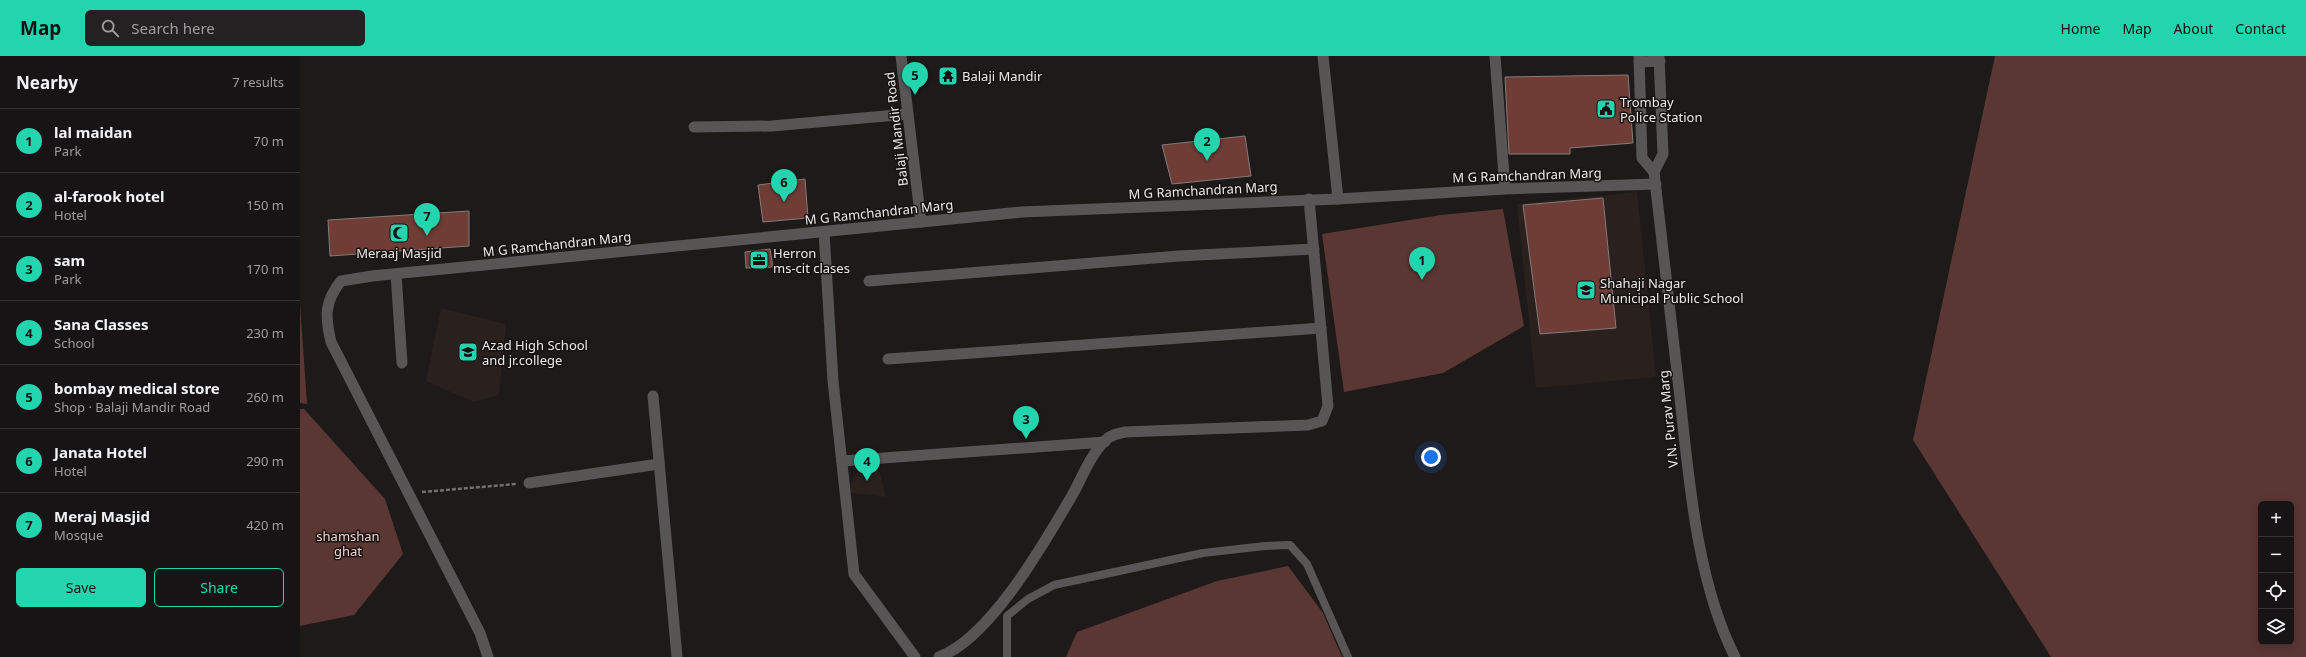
<!DOCTYPE html>
<html lang="en">
<head>
<meta charset="utf-8">
<style>
  body { margin:0; font-family:"Noto Sans",sans-serif; background:#232122; color:#f1f3f6 }
  .controls { position:absolute; right:12px; bottom:12px; display:grid; overflow:hidden; border-radius:6px; box-shadow:0 2px 10px #0003 }
  .controls button { width:36px; height:36px; display:grid; place-items:center; padding:0; border:0; border-bottom:1px solid #353334; background:#161414; color:#f1f3f6; font:20px sans-serif }
  .you { position:absolute; left:1131px; top:401px; width:14px; height:14px; margin:-10px; border:3px solid #fff; border-radius:50%; background:#1a73e8; box-shadow:0 0 0 6px #1a73e833 }
  .badge { display:grid; place-items:center; width:26px; height:26px; border-radius:50%; background:#23d5af; color:#111; font-size:13px; font-weight:700 }
  .pin { position:absolute; translate:-50% -33px; filter:drop-shadow(0 1px 2px #0008) }
  .pin::after { content:''; position:absolute; top:21px; width:14px; height:12px; background:inherit; clip-path:polygon(0 0,100% 0,50% 100%) }
  .list { margin:0; padding:0; list-style:none }
  h2 { display:flex; justify-content:space-between; align-items:center; height:52px; margin:0; padding:0 16px; font-size:17px }
  h2 small { font-size:13px; font-weight:400; color:#9e9ea0 }
  .list li { display:grid; grid-template-columns:26px 1fr auto; gap:12px; align-items:center; box-sizing:border-box; height:64px; padding:0 16px; border-top:1px solid #353334 }
  .list b { display:block; font-size:15px; white-space:nowrap }
  .list p { margin:0; font-size:13px; white-space:nowrap; color:#9e9ea0 }
  .list em { font-size:13px; font-style:normal; color:#9e9ea0 }
  .actions { display:flex; gap:8px; padding:12px 16px }
  .actions a { flex:1; padding:9px 0; border:1px solid #23d5af; border-radius:6px; text-align:center; font-size:14px; color:#23d5af }
  .actions .main { background:#23d5af; color:#111 }
  .icon { flex:none; width:22px; height:22px; fill:none; stroke:currentColor; stroke-width:2; stroke-linecap:round; stroke-linejoin:round }
  .map { position:relative; flex:none; width:2006px; height:601px; overflow:hidden }
  header { display:flex; align-items:center; gap:24px; box-sizing:border-box; height:56px; padding:0 20px; background:#23d5af; color:#111 }
  header strong { font-size:19px }
  nav { display:flex; gap:22px; margin-inline-start:auto; font-size:14px }
  .search { width:280px; height:36px; background:#232122; display:flex; align-items:center; gap:10px; box-sizing:border-box; padding:0 14px; border-radius:6px; color:#9e9ea0; font-size:15px }
  main { display:flex }
  aside { flex:1; background:#161414 }
  .map>svg:first-child { display:block }
</style>
</head>
<body>
<header>
<strong>Map</strong>
<div class="search"><svg class="icon" aria-label="search" viewBox="0 0 24 24"><circle cx="10" cy="10" r="6"/><path d="M15 15l6 6"/></svg>Search here</div>
<nav><a>Home</a><a>Map</a><a>About</a><a>Contact</a></nav>
</header>
<main>
<aside>
<h2>Nearby<small>7 results</small></h2>
<ul class="list">
<li><span class="badge">1</span><div><b>lal maidan</b><p>Park</p></div><em>70 m</em></li>
<li><span class="badge">2</span><div><b>al-farook hotel</b><p>Hotel</p></div><em>150 m</em></li>
<li><span class="badge">3</span><div><b>sam</b><p>Park</p></div><em>170 m</em></li>
<li><span class="badge">4</span><div><b>Sana Classes</b><p>School</p></div><em>230 m</em></li>
<li><span class="badge">5</span><div><b>bombay medical store</b><p>Shop · Balaji Mandir Road</p></div><em>260 m</em></li>
<li><span class="badge">6</span><div><b>Janata Hotel</b><p>Hotel</p></div><em>290 m</em></li>
<li><span class="badge">7</span><div><b>Meraj Masjid</b><p>Mosque</p></div><em>420 m</em></li>
</ul>
<div class="actions"><a class="main">Save</a><a>Share</a></div>
</aside>
<div class="map">
<svg width="2006" height="601" viewBox="0 0 2006 601">
  <rect width="100%" height="100%" fill="#1e1a1a"/>
  <g fill="#2a201e">
    <polygon points="1337,136 1356,321 1236,332 1217,148"/>
    <polygon points="141,252 206,268 199,339 174,346 126,325"/>
    <polygon points="579,414 586,441 545,436 558,415"/>
  </g>
  <g fill="#5a3733" fill-rule="evenodd">
    <path d="M1695 0H2006V601H1751L1613 384ZM1961 448H1991V586H1961Z"/>
    <polygon points="1203,153 1224,270 1143,317 1044,336 1022,178 1141,159"/>
    <polygon points="0,248 7,348 0,347"/>
    <polygon points="0,353 4,353 85,443 103,498 54,559 0,570"/>
    <polygon points="988,510 1023,557 1042,601 766,601 777,576 917,525"/>
  </g>
  <g fill="#6f3c36" stroke="#827d7c">
    <polygon points="1328,19 1333,87 1270,92 1270,98 1209,98 1205,21"/>
    <polygon points="945,80 951,120 872,128 862,89"/>
    <polygon points="505,123 508,162 463,166 458,129"/>
    <polygon points="1303,142 1316,272 1240,278 1223,149"/>
    <polygon points="169,155 169,190 30,200 28,164"/>
    <polygon points="470,193 473,211 446,212 445,196"/>
  </g>
  <g fill="none" stroke-linecap="round" stroke-linejoin="round">
    <polyline stroke="#747070" stroke-width="2.5" stroke-dasharray="4 2" stroke-linecap="butt" points="122,436 216,428"/>
    <polyline stroke="#575555" stroke-width="8" points="707,601 707,560 728,543 754,529 903,497 965,490 990,489 1007,508 1048,601"/>
    <g stroke="#575555" stroke-width="11">
      <polyline points="601,0 621,166"/>
      <polyline points="1023,0 1038,143"/>
      <polyline points="1195,0 1205,133"/>
      <polyline points="394,71 472,70 608,58"/>
      <polyline points="524,176 533,325 554,518 615,601"/>
      <polyline points="96,218 102,307"/>
      <polyline points="569,225 879,200 1014,193"/>
      <polyline points="588,303 1021,272"/>
      <polyline points="353,340 377,601"/>
      <polyline points="542,405 805,386"/>
      <polyline points="229,427 359,408"/>
      <path d="M639 601C691 582 746 484 774 436 783 419 793 394 808 382 812 379 820 377 825 376L1008 369 1022 365 1028 350 1009 143"/>
    </g>
    <g stroke="#575555" stroke-width="11">
      <polyline points="1339,0 1342,102 1354,116"/>
      <path d="M1359 0 1363 98 1354 116C1362 191 1371 266 1380 342 1389 424 1397 527 1435 601"/>
      <polyline points="1339,6 1360,5"/>
      <path d="M188 601 180 577 31 286C25 261 24 246 41 225L72 220 722 156 1038 143 1205 133 1356 128"/>
    </g>
  </g>
  <defs>
    <g id="temple-square" transform="scale(1)"><rect x="-9" y="-9" width="18" height="18" rx="4" fill="#23d5af" stroke="#151211"/><path d="M0-6L5-2H3V0L6.5 2.5H4V6H1.5V3h-3V6H-4V2.5H-6.5L-3 0V-2H-5Z" fill="#111"/></g>
    <g id="civic-square" transform="scale(1)"><rect x="-9" y="-9" width="18" height="18" rx="4" fill="#23d5af" stroke="#151211"/><path d="M-.6-6.5H3V-4.5H.6V-3L4-1V1h2V6H-6V1h2V-1L-.6-3ZM-1.2 2.5V6h2.4V2.5Z" fill="#111"/></g>
    <g id="mosque-square" transform="scale(1)"><rect x="-9" y="-9" width="18" height="18" rx="4" fill="#23d5af" stroke="#151211"/><path d="M3.5-4.9A6 6 0 1 0 3.5 4.9A5 5 0 1 1 3.5-4.9Z" fill="#111"/></g>
    <g id="office-square" transform="scale(1)"><rect x="-9" y="-9" width="18" height="18" rx="4" fill="#23d5af" stroke="#151211"/><path d="M-6-3h4V-5.5h4V-3h4V5H-6ZM-1-4.5V-3h2v-1.5ZM-6 0V1H6V0Z" fill="#111"/></g>
    <g id="school-square" transform="scale(1)"><rect x="-9" y="-9" width="18" height="18" rx="4" fill="#23d5af" stroke="#151211"/><path d="M0-5L7-2L0 1L-7-2ZM-4 1L0 2.5L4 1V4Q0 6-4 4Z" fill="#111"/></g>
  </defs>
  <g fill-rule="evenodd">
    <use href="#temple-square" x="648" y="20"/>
    <use href="#civic-square" x="1306" y="53"/>
    <use href="#mosque-square" x="99" y="177"/>
    <use href="#office-square" x="459" y="204"/>
    <use href="#school-square" x="1286" y="234"/>
    <use href="#school-square" x="168" y="296"/>
  </g>
  <g text-anchor="middle" dominant-baseline="central" stroke-width="3" stroke-linejoin="round" paint-order="stroke">
    <g font-size="13" fill="#edeae9" stroke="#151211" text-anchor="start">
      <text x="662" y="20">Balaji Mandir</text>
      <text x="1320" y="46">Trombay<tspan x="1320" dy="15">Police Station</tspan></text>
      <text x="99" y="197" text-anchor="middle">Meraaj Masjid</text>
      <text x="473" y="197">Herron<tspan x="473" dy="15">ms-cit clases</tspan></text>
      <text x="1300" y="227">Shahaji Nagar<tspan x="1300" dy="15">Municipal Public School</tspan></text>
      <text x="182" y="289">Azad High School<tspan x="182" dy="15">and jr.college</tspan></text>
    </g>
    <g font-size="13" fill="#edeae9" stroke="#151211">
      <text transform="translate(596 73) rotate(-97)">Balaji Mandir Road</text>
      <text transform="translate(1227 119) rotate(-2)">M G Ramchandran Marg</text>
      <text transform="translate(903 134) rotate(-3)">M G Ramchandran Marg</text>
      <text transform="translate(579 156) rotate(-6)">M G Ramchandran Marg</text>
      <text transform="translate(257 188) rotate(-6)">M G Ramchandran Marg</text>
      <text transform="translate(1368 363) rotate(-96)">V.N. Purav Marg</text>
    </g>
    <g font-size="13" fill="#f7d3ce" stroke="#151211">
      <text x="48" y="480">shamshan<tspan x="48" dy="15">ghat</tspan></text>
    </g>
  </g>
</svg>
<div class="controls">
<button>+</button>
<button>−</button>
<button><svg class="icon" aria-label="locate" viewBox="0 0 24 24"><circle cx="12" cy="12" r="6"/><path d="M12 2v4M12 18v4M2 12h4M18 12h4"/></svg></button>
<button><svg class="icon" aria-label="layers" viewBox="0 0 24 24"><path d="M12 4l9 5-9 5-9-5zM3 14l9 5 9-5"/></svg></button>
</div>
<div class="you"></div>
<div class="pin badge" style="left:1122px;top:224px">1</div>
<div class="pin badge" style="left:907px;top:105px">2</div>
<div class="pin badge" style="left:726px;top:383px">3</div>
<div class="pin badge" style="left:567px;top:425px">4</div>
<div class="pin badge" style="left:615px;top:39px">5</div>
<div class="pin badge" style="left:484px;top:146px">6</div>
<div class="pin badge" style="left:127px;top:180px">7</div>
</div>
</main>
</body>
</html>
